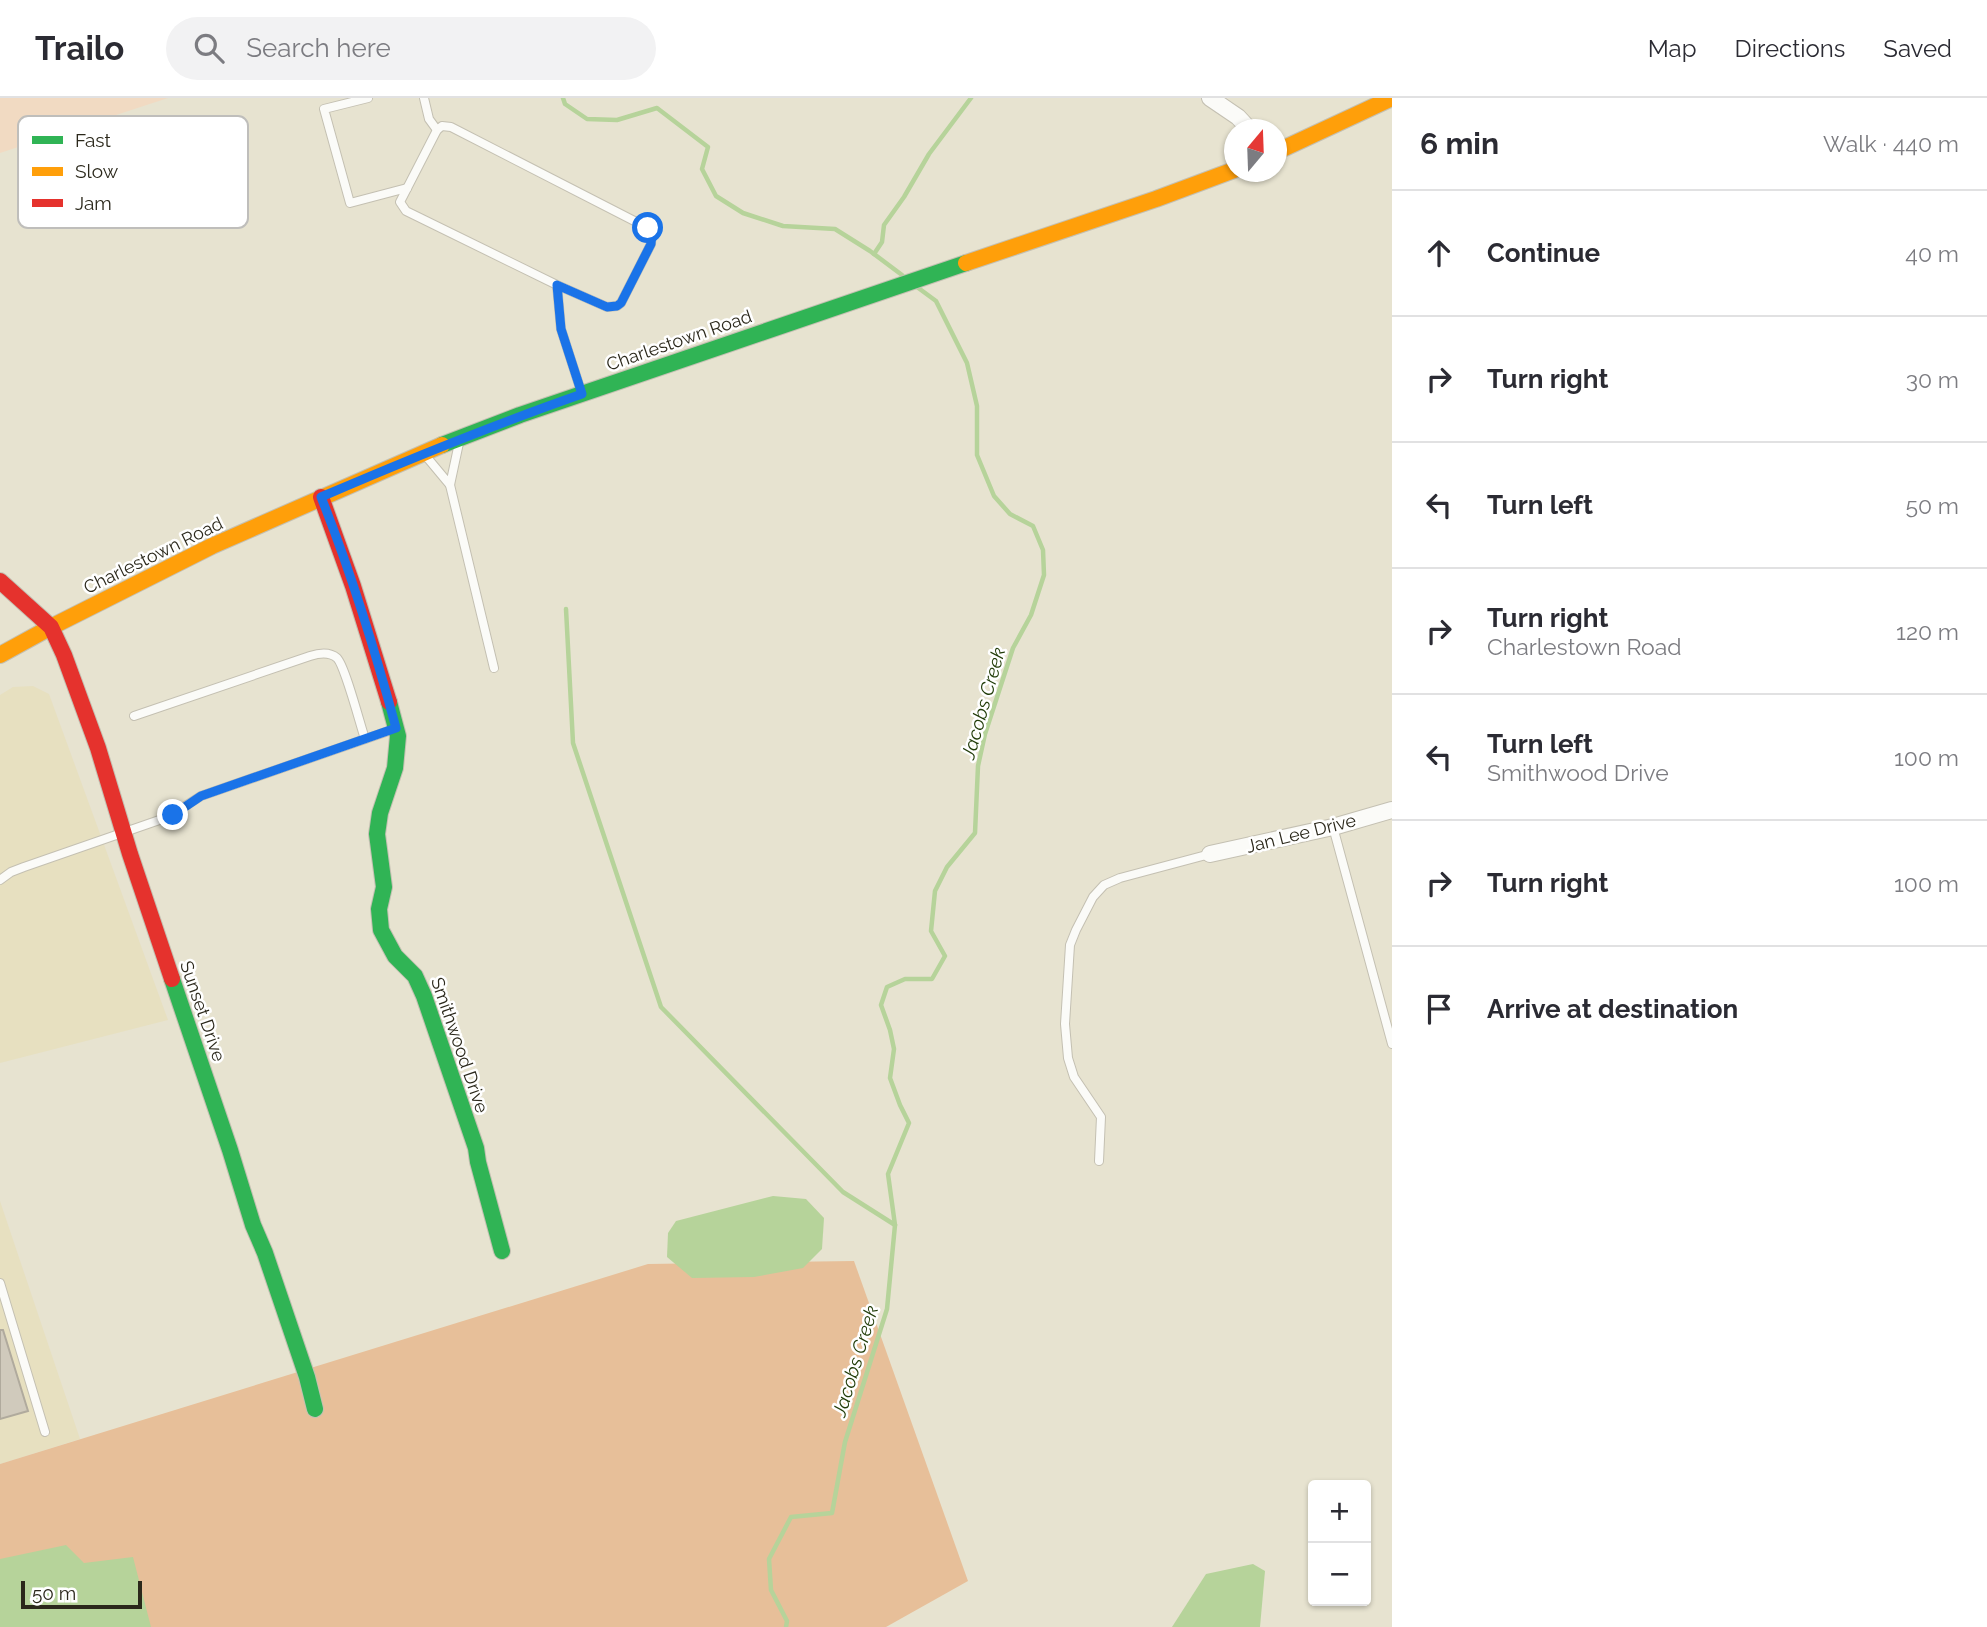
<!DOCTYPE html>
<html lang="en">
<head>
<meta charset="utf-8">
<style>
  body { margin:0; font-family:Raleway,sans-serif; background:#f2f2f3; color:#2b2b33 }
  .controls { position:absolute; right:21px; bottom:21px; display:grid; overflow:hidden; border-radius:7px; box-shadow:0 2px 5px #0004 }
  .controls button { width:63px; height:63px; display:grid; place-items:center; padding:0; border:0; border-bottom:2px solid #e1e1e2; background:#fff; color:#2b2b33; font:35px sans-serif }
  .compass { position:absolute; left:1224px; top:21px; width:63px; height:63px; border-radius:50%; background:#fff; box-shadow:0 2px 5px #0004; rotate:19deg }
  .scale { position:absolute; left:21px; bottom:18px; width:121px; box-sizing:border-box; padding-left:7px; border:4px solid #2b281b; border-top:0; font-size:19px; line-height:24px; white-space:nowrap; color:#2b281b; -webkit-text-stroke:5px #fff; paint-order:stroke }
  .stop { position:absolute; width:21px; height:21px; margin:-16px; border:5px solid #1a73e8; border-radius:50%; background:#fff }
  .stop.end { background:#1a73e8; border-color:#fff; box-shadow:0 2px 7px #0008 }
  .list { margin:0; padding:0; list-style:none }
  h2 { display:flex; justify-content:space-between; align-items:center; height:91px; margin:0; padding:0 28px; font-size:30px }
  h2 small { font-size:23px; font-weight:400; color:#7c7c81 }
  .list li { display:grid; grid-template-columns:46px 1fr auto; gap:21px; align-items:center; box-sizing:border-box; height:126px; padding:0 28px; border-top:2px solid #e1e1e2 }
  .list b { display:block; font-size:26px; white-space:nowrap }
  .list p { margin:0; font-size:23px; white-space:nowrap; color:#7c7c81 }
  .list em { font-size:23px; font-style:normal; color:#7c7c81 }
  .icon { flex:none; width:38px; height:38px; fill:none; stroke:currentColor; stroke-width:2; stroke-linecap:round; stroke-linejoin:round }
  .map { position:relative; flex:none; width:1392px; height:1529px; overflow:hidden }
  header { display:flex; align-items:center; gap:42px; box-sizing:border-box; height:98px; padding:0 35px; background:#fff; border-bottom:2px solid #e1e1e2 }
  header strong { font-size:33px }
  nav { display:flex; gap:38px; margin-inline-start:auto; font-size:24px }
  .search { width:490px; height:63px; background:#f2f2f3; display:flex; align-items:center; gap:18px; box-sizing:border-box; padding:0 24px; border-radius:38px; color:#7c7c81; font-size:26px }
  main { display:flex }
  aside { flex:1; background:#fff }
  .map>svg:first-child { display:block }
</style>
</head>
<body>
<header>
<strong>Trailo</strong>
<div class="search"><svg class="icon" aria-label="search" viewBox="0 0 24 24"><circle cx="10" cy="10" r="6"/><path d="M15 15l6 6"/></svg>Search here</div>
<nav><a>Map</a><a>Directions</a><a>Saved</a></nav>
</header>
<main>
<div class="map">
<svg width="1392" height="1529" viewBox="0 0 1392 1529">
  <rect width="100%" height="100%" fill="#e7e3d0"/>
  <g fill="#e7e0c0">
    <polygon points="33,588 49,596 168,922 0,965 0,597 13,589"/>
    <polygon points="0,1103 80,1341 0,1366"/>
  </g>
  <polygon fill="#f1dac2" points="0,0 168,0 0,55"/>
  <polygon fill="#e7bf99" points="854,1163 968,1483 886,1529 0,1529 0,1366 648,1166"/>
  <g fill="#b6d39a">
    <polygon points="773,1098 806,1101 824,1120 822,1151 803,1170 754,1179 692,1180 667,1159 668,1135 676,1123"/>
    <polygon points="66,1447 84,1465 133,1459 151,1529 0,1529 0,1461"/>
    <polygon points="1253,1466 1265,1473 1260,1529 1172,1529 1206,1476"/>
  </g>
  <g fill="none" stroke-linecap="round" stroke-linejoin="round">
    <g stroke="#b6d39a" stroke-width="4.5">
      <polyline points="563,0 565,6 587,21 617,22 657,10 708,49 702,71 716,98 743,115 783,128 835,131 870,153 902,177"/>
      <polyline points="874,156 882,144 884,127 904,99 929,56 971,0"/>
      <polyline points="566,511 573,645 661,909 843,1094 895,1127"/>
      <polyline points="786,1529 787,1523 771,1492 769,1461 791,1419 832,1415 845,1344 887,1211 895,1127 888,1076 909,1025 900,1007 890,980 894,951 890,932 881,907 887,889 905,881 932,881 945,858 931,833 935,793 947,769 975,735 978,668 985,636 1013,550 1031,517 1044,477 1043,452 1033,428 1010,416 994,398 977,357 977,308 967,265 936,203 917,189"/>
    </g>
  </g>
  <polygon fill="#d0cabc" stroke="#b0aa9d" stroke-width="2" points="0,1232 3,1232 28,1313 0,1321"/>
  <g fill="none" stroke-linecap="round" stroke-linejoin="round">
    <g stroke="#c4c0b2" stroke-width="10">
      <g id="lane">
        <polyline points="368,0 324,11 350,105 407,90"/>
        <polyline points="424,0 429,21 437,32"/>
        <polyline points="557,187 607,209 617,208 621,205 651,146 652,135 648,130 451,29 442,28 437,32 400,104 406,113 557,187 561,231 581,293"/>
        <polyline points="425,357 450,387 459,345"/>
        <polyline points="450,387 494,570"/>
        <path d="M134 618 310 558C319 555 329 553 337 560 345 568 360 626 365 641"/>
        <polyline points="1333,729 1392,946"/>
        <polyline points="0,782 11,774 24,769 168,719 201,698 394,631"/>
        <polyline points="1099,1063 1101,1019 1074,979 1068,960 1065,926 1070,847 1076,832 1093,799 1104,787 1120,780 1210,756"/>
        <polyline points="0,1185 45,1334"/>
      </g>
    </g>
    <g stroke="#c4c0b2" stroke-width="18">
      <g id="street">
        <polyline points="1210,0 1238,19 1250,32"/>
        <polyline points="1210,756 1333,729 1392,712"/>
      </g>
    </g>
    <g stroke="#c4c0b2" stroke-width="18">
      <g id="fast">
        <polyline points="442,347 520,317 966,165"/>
        <polyline points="389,604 398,638 395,670 380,715 377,736 384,789 379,811 381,832 395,858 415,878 424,898 476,1050 478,1064 502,1153"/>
        <polyline points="172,881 230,1052 253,1127 265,1155 307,1279 315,1311"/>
      </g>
    </g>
    <g stroke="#c4c0b2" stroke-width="18">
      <g id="slow">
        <polyline points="1276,54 1392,0"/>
        <polyline points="966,165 1156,101 1234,72"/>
        <polyline points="0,557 51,529 212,448 442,347"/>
      </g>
    </g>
    <g stroke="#c4c0b2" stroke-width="18">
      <g id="jam">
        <polyline points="321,399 353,488 389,604"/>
        <polyline points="0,483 51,529 64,557 98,650 130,756 172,881"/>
      </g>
    </g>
    <use href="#lane" stroke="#fbfbf8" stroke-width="8"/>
    <use href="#street" stroke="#fbfbf8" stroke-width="16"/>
    <use href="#fast" stroke="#30b455" stroke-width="16"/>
    <use href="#slow" stroke="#ff9f0a" stroke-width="16"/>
    <use href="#jam" stroke="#e5322d" stroke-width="16"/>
  </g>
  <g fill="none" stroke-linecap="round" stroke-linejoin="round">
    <path stroke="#1a73e8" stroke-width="9" d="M173 717 201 698 396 630C375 552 351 474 321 399 407 362 493 327 582 296L561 231 557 187 607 209 617 208 621 205 651 146 652 135 648 130"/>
  </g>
  <g text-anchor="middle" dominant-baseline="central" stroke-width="5" stroke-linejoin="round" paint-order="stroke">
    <g font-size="18" fill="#2b281b" stroke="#fff">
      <text transform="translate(679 242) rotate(-19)">Charlestown Road</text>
      <text transform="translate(153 457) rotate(-26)">Charlestown Road</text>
      <text transform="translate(1301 735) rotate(-14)">Jan Lee Drive</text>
      <text transform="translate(203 913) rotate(71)">Sunset Drive</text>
      <text transform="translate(460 947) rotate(71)">Smithwood Drive</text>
    </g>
    <g font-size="19" font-style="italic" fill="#223d09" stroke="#fff">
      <text transform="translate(983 605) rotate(-74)">Jacobs Creek</text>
      <text transform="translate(855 1263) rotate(-73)">Jacobs Creek</text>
    </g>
  </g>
  <rect x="18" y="18" width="230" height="112" rx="10" fill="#fff" stroke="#bfbebb" stroke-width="2"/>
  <rect x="32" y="38" width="31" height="8" fill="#30b455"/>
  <rect x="32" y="69" width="31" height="9" fill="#ff9f0a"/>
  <rect x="32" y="101" width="31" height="8" fill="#e5322d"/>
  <g font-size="19" fill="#2b281b">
    <text x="75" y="49">Fast</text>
    <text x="75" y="80">Slow</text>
    <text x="75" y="112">Jam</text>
  </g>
</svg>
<div class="controls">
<button>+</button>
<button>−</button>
</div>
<svg class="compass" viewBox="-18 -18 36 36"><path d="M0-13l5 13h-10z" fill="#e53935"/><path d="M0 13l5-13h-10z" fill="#7c7c81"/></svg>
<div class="scale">50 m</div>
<div class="stop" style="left:648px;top:130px"></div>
<div class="stop end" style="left:173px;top:717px"></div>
</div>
<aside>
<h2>6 min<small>Walk · 440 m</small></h2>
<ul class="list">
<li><svg class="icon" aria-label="ahead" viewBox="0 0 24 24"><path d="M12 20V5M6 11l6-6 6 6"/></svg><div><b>Continue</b></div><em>40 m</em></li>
<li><svg class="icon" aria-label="right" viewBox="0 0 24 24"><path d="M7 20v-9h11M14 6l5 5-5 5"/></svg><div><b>Turn right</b></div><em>30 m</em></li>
<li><svg class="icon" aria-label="left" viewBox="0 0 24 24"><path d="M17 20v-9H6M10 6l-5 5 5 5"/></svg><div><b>Turn left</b></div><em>50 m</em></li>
<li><svg class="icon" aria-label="right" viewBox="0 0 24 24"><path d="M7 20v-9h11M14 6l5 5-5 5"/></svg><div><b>Turn right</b><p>Charlestown Road</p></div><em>120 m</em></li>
<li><svg class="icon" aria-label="left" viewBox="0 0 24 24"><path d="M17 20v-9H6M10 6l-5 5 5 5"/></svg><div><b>Turn left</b><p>Smithwood Drive</p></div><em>100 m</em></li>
<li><svg class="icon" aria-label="right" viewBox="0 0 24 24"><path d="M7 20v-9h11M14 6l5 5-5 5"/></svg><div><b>Turn right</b></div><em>100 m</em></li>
<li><svg class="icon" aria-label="arrive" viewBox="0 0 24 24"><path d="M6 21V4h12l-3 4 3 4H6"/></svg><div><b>Arrive at destination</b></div></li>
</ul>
</aside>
</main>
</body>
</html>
